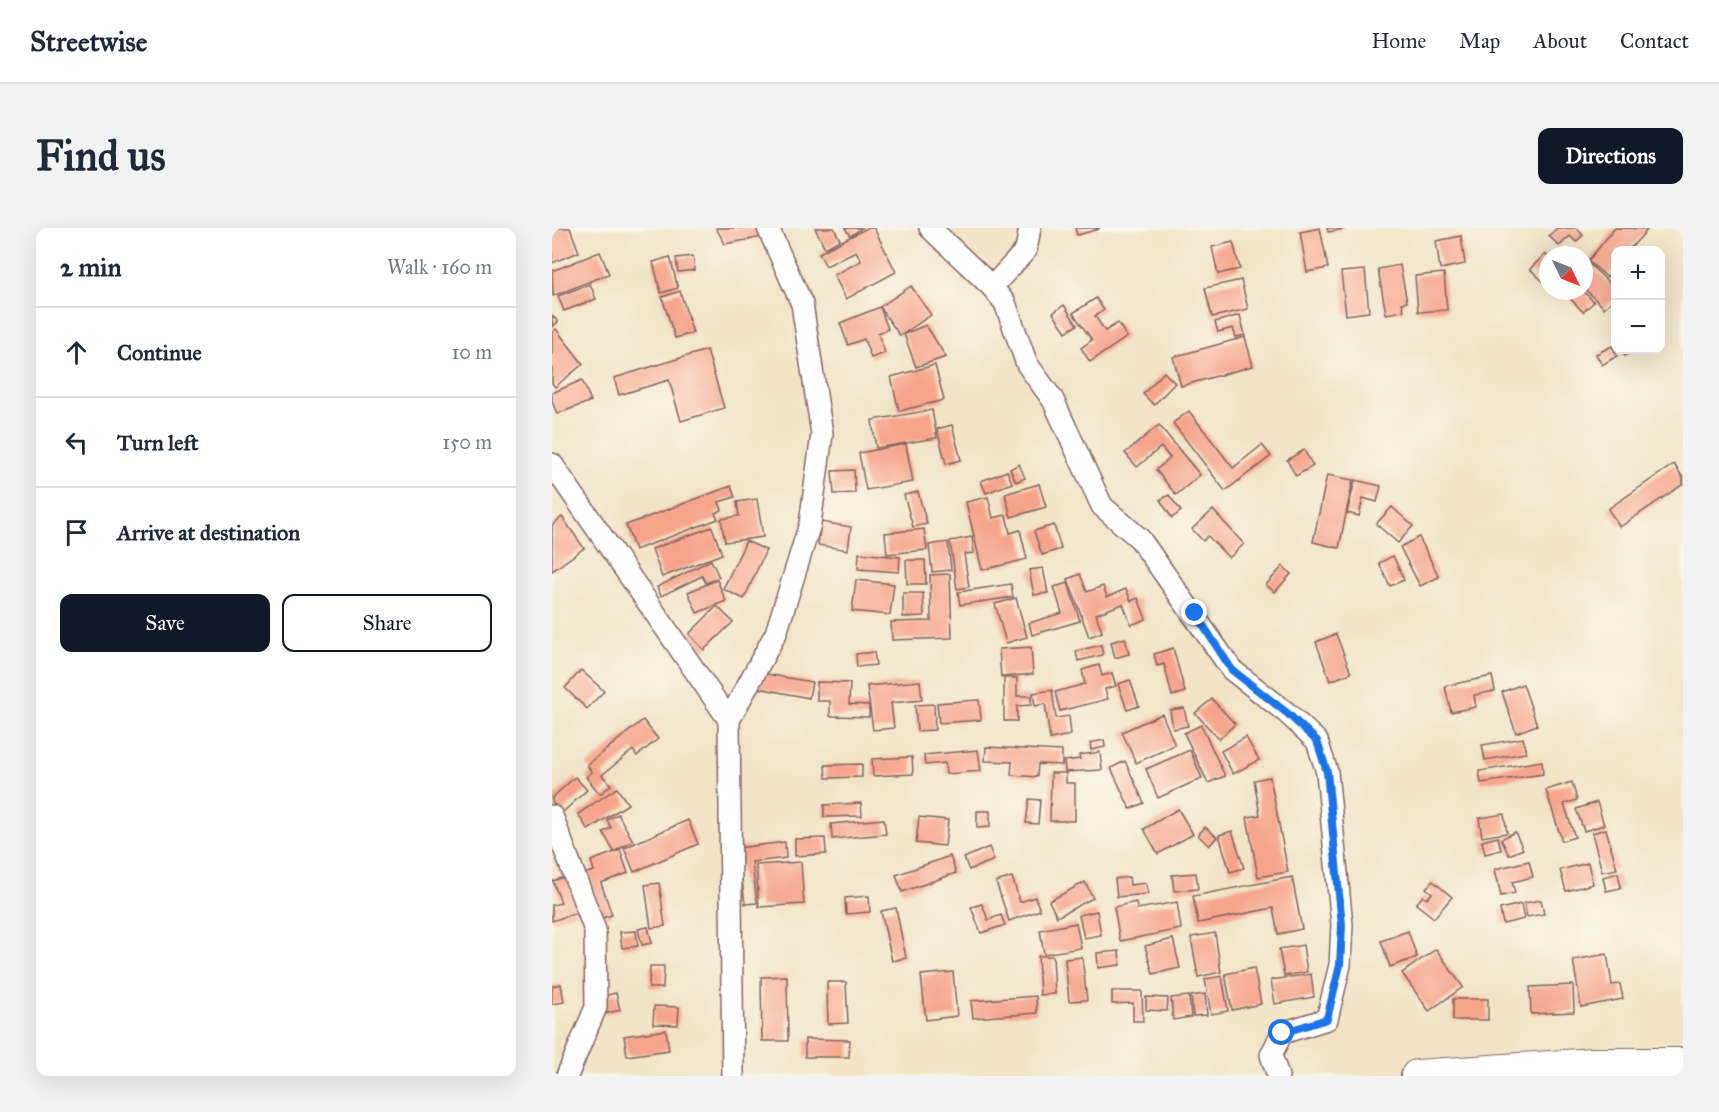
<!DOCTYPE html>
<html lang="en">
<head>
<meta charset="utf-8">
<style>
  body { margin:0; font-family:"IM FELL Great Primer",serif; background:#f2f2f3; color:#1f2937 }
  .controls { position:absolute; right:18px; top:18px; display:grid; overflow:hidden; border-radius:12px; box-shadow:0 6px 24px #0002 }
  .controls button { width:54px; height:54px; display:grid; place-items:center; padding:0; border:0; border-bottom:2px solid #e0e1e3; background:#fff; color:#1f2937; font:30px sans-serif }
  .compass { position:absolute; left:987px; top:18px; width:54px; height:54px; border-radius:50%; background:#fff; box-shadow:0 6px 24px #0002; rotate:133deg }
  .stop { position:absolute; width:18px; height:18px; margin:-14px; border:4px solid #1a73e8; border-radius:50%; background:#fff }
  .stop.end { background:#1a73e8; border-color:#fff; box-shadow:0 2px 6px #0008 }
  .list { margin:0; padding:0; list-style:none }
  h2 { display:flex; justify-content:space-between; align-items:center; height:78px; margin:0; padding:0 24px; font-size:26px }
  h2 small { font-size:20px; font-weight:400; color:#747a83 }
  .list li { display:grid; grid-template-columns:39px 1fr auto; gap:18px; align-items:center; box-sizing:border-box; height:90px; padding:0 24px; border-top:2px solid #e0e1e3 }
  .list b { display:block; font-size:22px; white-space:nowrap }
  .list em { font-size:20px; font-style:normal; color:#747a83 }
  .actions { display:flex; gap:12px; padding:18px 24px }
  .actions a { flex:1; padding:14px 0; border:2px solid #111827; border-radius:12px; text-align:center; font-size:21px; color:#111827 }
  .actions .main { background:#111827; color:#fff }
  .icon { flex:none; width:33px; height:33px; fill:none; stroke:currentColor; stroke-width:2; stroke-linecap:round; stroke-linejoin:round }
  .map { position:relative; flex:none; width:1131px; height:848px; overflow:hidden; border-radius:12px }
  header { display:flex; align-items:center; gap:36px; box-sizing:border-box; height:84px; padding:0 30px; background:#fff; border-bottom:2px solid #e0e1e3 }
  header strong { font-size:28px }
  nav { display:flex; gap:33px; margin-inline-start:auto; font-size:21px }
  .intro { display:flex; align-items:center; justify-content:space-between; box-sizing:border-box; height:144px; padding:0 36px }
  h1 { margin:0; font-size:42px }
  .button { padding:15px 27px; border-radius:12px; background:#111827; color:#fff; font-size:21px; font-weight:700 }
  main { display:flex; gap:36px; padding:0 36px }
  aside { flex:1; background:#fff; border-radius:12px; box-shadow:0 6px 24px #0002 }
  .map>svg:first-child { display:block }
</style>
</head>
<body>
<header>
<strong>Streetwise</strong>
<nav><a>Home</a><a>Map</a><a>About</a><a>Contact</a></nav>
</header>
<div class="intro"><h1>Find us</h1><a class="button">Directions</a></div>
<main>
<aside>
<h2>2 min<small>Walk · 160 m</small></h2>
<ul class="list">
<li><svg class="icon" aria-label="ahead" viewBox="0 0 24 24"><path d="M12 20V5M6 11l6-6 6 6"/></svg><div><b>Continue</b></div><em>10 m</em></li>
<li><svg class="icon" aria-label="left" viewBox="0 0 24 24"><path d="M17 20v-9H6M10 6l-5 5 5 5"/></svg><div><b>Turn left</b></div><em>150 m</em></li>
<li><svg class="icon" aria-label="arrive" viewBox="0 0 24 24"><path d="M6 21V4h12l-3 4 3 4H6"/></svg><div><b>Arrive at destination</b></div></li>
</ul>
<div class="actions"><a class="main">Save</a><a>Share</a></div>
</aside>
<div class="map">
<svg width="1131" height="848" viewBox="0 0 1131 848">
  <rect width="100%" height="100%" fill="#fbf7ec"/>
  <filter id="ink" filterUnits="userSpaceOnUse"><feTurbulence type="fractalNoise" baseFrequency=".0167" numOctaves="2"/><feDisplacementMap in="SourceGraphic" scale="12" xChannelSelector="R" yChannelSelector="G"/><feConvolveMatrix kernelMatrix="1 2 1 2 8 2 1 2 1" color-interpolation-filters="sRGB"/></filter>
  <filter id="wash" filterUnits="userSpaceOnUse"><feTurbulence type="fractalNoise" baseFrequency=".008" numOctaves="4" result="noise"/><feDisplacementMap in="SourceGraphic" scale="24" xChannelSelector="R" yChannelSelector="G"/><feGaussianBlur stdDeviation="1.35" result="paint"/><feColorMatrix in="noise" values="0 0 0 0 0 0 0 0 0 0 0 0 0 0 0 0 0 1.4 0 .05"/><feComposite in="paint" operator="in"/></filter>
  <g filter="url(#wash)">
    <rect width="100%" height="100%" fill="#f1e4c7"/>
    <g id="blocks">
      <g fill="#f6a58b">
        <polygon points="0,0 18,0 27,24 0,35"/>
        <polygon points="164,0 206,0 210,9 173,16"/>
        <polygon points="263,0 282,0 288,12 273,20"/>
        <polygon points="293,0 310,0 298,8"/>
        <polygon points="315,0 322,0 344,44 294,71 282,47 309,33 304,23 274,38 267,25"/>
        <polygon points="523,0 547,0 547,1 525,7"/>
        <polygon points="768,0 776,40 755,44 748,4"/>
        <polygon points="775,0 793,0 793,1 776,4"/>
        <polygon points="1005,0 1024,0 1031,7 1024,14 1018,8 1007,18 997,8"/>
        <polygon points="1063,0 1096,1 1077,22 1064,22 1064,39 1055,49 1036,33"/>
        <polygon points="909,8 913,36 888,41 884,13"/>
        <polygon points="681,14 688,41 666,46 660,19"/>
        <polygon points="48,24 57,46 1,68 0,43"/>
        <polygon points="993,26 996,29 996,58 978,41"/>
        <polygon points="141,28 143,42 126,44 124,30"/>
        <polygon points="118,29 126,60 109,65 101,34"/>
        <polygon points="1033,32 1064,61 1064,69 1052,80 1032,60"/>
        <polygon points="848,37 855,74 850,75 852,83 834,86 826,41"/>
        <polygon points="813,42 817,84 794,87 789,44"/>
        <polygon points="892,45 895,82 866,84 863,48"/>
        <polygon points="689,52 696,81 660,89 653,60"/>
        <polygon points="38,56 44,71 12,83 6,68"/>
        <polygon points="359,58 379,87 348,108 328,79"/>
        <polygon points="128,63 141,105 123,110 110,69"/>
        <polygon points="1011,63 1031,63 1042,74 1031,84"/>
        <polygon points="544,70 552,82 543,88 553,103 566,95 575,109 538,134 529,120 540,112 521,85"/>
        <polygon points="512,77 525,97 514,104 501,85"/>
        <polygon points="328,79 336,101 326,105 333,125 319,130 312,111 296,117 288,95"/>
        <polygon points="0,87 6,94 0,99"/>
        <polygon points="688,87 693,107 684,109 681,100 666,104 663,94"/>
        <polygon points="374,97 394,129 364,139 352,106"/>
        <polygon points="4,101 31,136 3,159 0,155 0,104"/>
        <polygon points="693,109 701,138 629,158 621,129"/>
        <polygon points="1060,118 1065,128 1050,137 1044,126"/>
        <polygon points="155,122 172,180 129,193 117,152 67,167 62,150"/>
        <polygon points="1068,122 1082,122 1073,128"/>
        <polygon points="383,137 392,172 347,183 339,149"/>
        <polygon points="612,144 623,155 602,177 591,166"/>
        <polygon points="30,152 39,173 5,186 0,173 0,165"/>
        <polygon points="380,182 385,210 324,220 320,192"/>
        <polygon points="637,183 681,240 710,217 719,228 673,263 621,195"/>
        <polygon points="400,197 409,232 394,236 385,201"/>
        <polygon points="607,197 648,247 624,267 604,242 618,230 609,219 585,239 573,225"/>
        <polygon points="354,216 361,254 314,262 307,225"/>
        <polygon points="752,222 761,238 744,248 735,232"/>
        <polygon points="467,236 473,250 464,254 458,241"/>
        <polygon points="1122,236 1131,250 1131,256 1068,299 1056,281"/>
        <polygon points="302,242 303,265 282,266 280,243"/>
        <polygon points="455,243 460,255 434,265 429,253"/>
        <polygon points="775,247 801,252 787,320 761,314"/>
        <polygon points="803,252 829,258 825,274 811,270 807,288 795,285"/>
        <polygon points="487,256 494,279 459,289 453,266"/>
        <polygon points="179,258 183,269 167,274 170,282 163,285 166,291 83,322 74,297"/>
        <polygon points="366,264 375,296 361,299 352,267"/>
        <polygon points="617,267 629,283 620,290 608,272"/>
        <polygon points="436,269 441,290 454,287 458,305 468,302 475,331 430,342 414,274"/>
        <polygon points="205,271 211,309 173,314 169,291 187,288 185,274"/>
        <polygon points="840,279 861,298 846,315 824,296"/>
        <polygon points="661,282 692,316 677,330 656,308 651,313 640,301"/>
        <polygon points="10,289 32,320 0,343 0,297"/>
        <polygon points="269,294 299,299 296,322 266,317"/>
        <polygon points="502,297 509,321 490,327 482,303"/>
        <polygon points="160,299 170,326 110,349 100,321"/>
        <polygon points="372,301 375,322 335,326 333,305"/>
        <polygon points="420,309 422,325 412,326 417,359 405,361 398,313"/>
        <polygon points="867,309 887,349 868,358 848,319"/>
        <polygon points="194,313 214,322 192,371 171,361"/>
        <polygon points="396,314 399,342 380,344 377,317"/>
        <polygon points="307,325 348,329 347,344 306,341"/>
        <polygon points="841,328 852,352 838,358 827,335"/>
        <polygon points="159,332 167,349 154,355 150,348 109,368 105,359"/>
        <polygon points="354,332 373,332 374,356 355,356"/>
        <polygon points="731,338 739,346 723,364 714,357"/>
        <polygon points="491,340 496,365 482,367 477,342"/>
        <polygon points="398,346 400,410 340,412 339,394 379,393 378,347"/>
        <polygon points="528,346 535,364 551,358 555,369 574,361 579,373 586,370 594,391 579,397 571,376 544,386 550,404 537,409 516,351"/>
        <polygon points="165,352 174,373 145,385 136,364"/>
        <polygon points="304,352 342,356 338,387 300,383"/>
        <polygon points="516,355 528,393 480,407 477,395 510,385 502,359"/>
        <polygon points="459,356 461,369 408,377 406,364"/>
        <polygon points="351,365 371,365 372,388 351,389"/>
        <polygon points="464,370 475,409 454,415 443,376"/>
        <polygon points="165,378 181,394 152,422 137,406"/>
        <polygon points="784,406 799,445 778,453 764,414"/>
        <polygon points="573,410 577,426 563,430 559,414"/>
        <polygon points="549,417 551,427 526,433 524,423"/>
        <polygon points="479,419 481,446 449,449 447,421"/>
        <polygon points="621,420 633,464 620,468 612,436 605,438 602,426"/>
        <polygon points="322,424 324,437 305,439 304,426"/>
        <polygon points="547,437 550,448 560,445 564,458 553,461 556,471 508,483 503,464 533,456 530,442"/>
        <polygon points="29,442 52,463 35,481 13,460"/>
        <polygon points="209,445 260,454 257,470 206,460"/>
        <polygon points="940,448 943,463 922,467 924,479 899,484 893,458"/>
        <polygon points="452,450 465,450 465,468 479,468 479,477 465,478 465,493 452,493"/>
        <polygon points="578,452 587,478 575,482 566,456"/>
        <polygon points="368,453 370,472 339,475 342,500 321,502 315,458"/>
        <polygon points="265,454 298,455 297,476 317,477 317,489 278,488 278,473 265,473"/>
        <polygon points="971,456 985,497 964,505 950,464"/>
        <polygon points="500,462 504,490 517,488 519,507 498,511 493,476 483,478 481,465"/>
        <polygon points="660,471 683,496 667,511 643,485"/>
        <polygon points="427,472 429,492 387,495 385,475"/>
        <polygon points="382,476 383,502 365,503 363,477"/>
        <polygon points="632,480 636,498 621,501 618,482"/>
        <polygon points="610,486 623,517 584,535 570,504"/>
        <polygon points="91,492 106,511 85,528 81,522 50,547 59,557 48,566 34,549 40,544 35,537"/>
        <polygon points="649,497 673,548 656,555 632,505"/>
        <polygon points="694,509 707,532 681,546 669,523"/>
        <polygon points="971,510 974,525 933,532 930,517"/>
        <polygon points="552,512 553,519 539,522 538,515"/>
        <polygon points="434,519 510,523 510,537 486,536 485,549 459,547 460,534 433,533"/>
        <polygon points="426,522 429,543 394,546 393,535 373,537 372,527"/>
        <polygon points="638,522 650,550 606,570 594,541"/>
        <polygon points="548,524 550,542 513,544 512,533 528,531 527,527"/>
        <polygon points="360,529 361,546 321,548 320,531"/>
        <polygon points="573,533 592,575 578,581 559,540"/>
        <polygon points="990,533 991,546 929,555 927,543"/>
        <polygon points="310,536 310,549 274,550 273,537"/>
        <polygon points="499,545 514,545 514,555 523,555 523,593 498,593"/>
        <polygon points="23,549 35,562 10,585 0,574 0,570"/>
        <polygon points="718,549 736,644 706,649 695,589 708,587 702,552"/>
        <polygon points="1020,554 1025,572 1012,576 1023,609 1010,613 994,562"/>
        <polygon points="65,560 76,576 36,602 26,586"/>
        <polygon points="477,571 488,572 486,596 474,595"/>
        <polygon points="1045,574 1052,597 1032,603 1024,581"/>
        <polygon points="309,575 310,588 272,589 272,577"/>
        <polygon points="626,581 641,606 606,626 592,601"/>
        <polygon points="425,583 438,583 438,599 425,600"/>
        <polygon points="66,586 81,613 62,624 51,604 59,600 55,592"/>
        <polygon points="952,586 955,605 930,609 927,590"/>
        <polygon points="367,589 396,592 393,618 364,615"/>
        <polygon points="332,591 334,606 280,611 279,596"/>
        <polygon points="136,592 146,616 82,644 72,620"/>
        <polygon points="653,599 665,609 657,618 646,607"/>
        <polygon points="1054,601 1065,641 1050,644 1040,605"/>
        <polygon points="680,603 692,640 678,644 667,607"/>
        <polygon points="963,604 971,621 957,627 949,611"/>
        <polygon points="946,609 949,622 933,626 930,613"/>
        <polygon points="273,610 274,626 243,628 243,611"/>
        <polygon points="233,614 234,630 200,634 205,675 193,676 186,620"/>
        <polygon points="437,619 442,632 417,642 412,630"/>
        <polygon points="68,622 76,645 49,655 60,687 47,691 31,646 42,643 39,633"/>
        <polygon points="398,628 404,645 350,664 344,647"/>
        <polygon points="977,633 981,649 960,654 963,665 949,668 943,641"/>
        <polygon points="249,634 252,676 207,679 204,637"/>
        <polygon points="1036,635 1041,656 1014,663 1008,642"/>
        <polygon points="644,645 646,661 622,663 620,647"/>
        <polygon points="1066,645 1069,660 1054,663 1051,649"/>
        <polygon points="15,648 27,684 0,693 0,677 9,675 1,653"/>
        <polygon points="460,649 468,674 483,669 488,682 457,693 444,654"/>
        <polygon points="577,649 578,657 594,655 596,666 565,669 563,651"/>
        <polygon points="740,649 750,701 726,706 721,680 646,695 641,668"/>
        <polygon points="881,653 900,669 882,690 864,676 871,668 875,671 880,665 874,660"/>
        <polygon points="533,654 541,670 505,689 497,673"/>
        <polygon points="107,655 113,698 99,700 93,657"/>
        <polygon points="317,668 318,684 294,686 293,670"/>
        <polygon points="989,672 992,686 975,689 972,675"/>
        <polygon points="584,674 585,681 625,674 629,701 568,713 562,679"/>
        <polygon points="430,676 436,692 449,687 453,697 429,705 419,679"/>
        <polygon points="969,676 972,691 951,696 948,681"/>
        <polygon points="344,680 354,730 340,733 329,683"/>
        <polygon points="545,683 549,707 532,710 527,687"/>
        <polygon points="524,695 529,720 492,726 488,702"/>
        <polygon points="96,699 100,715 90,717 86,701"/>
        <polygon points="84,703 86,718 70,720 68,704"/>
        <polygon points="856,703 865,729 838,739 829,713"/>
        <polygon points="663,705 669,744 646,749 639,709"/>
        <polygon points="621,711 628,740 601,746 593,718"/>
        <polygon points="751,717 755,744 732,748 727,721"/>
        <polygon points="884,721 911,759 877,783 850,745"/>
        <polygon points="567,723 568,737 546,740 545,725"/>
        <polygon points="1055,726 1060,757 1068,756 1071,771 1029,779 1021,732"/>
        <polygon points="486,728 501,728 503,766 488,767"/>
        <polygon points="530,729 535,772 517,773 513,731"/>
        <polygon points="98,738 112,738 111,760 97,760"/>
        <polygon points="702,740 709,776 680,782 673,746"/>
        <polygon points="401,744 405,788 374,792 369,747"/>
        <polygon points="759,746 762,769 723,776 719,752"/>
        <polygon points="235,748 236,813 210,813 209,749"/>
        <polygon points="670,748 676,783 659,786 653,751"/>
        <polygon points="275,754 294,754 296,795 276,796"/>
        <polygon points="9,756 12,774 0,776 0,758"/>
        <polygon points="1021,757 1022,784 979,786 978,759"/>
        <polygon points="560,763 590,763 591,793 581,793 581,775 560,776"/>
        <polygon points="64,765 68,782 52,786 48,769"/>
        <polygon points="653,766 655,787 641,788 639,768"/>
        <polygon points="484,768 485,785 421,790 419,773"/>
        <polygon points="637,768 639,789 621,792 619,770"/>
        <polygon points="594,769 616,770 615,783 594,782"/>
        <rect x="901" y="771" width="35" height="21"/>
        <polygon points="102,778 127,779 126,797 101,796"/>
        <polygon points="114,802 117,822 75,828 72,808"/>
        <polygon points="253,811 298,812 297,829 253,829"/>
      </g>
    </g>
  </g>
  <g filter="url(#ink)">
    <use href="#blocks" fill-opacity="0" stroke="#846462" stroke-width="1.5"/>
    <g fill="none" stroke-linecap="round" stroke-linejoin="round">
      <g stroke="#846462" stroke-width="24">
        <g id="minor">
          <polyline points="378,0 440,59 453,75 475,136 501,172 550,278 588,311 680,442 735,485 765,513 775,544 790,697 788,737 775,791 730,805 719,827 726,848"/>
          <polyline points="440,59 474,22 478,0"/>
          <polyline points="0,236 177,492"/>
          <polyline points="0,588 43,702 44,779 15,848"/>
          <polyline points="181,848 177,492 224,405 258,296 270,206 250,76 216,0"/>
        </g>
      </g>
      <g stroke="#846462" stroke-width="34">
        <polyline id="highway" points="865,848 1041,836 1131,836"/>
      </g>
      <use href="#minor" stroke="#fff" stroke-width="21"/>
      <use href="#highway" stroke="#fff" stroke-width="32"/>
    </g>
  </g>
  <g fill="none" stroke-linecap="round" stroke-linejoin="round" filter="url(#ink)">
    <polyline stroke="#1a73e8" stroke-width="8" points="643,385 680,442 735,485 765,513 775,544 790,697 788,737 775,791 730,805"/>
  </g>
</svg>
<div class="controls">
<button>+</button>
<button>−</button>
</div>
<svg class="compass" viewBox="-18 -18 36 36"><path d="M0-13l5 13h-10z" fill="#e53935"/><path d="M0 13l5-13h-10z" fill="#747a83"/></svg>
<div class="stop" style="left:730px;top:805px"></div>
<div class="stop end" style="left:643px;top:385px"></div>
</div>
</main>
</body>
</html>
